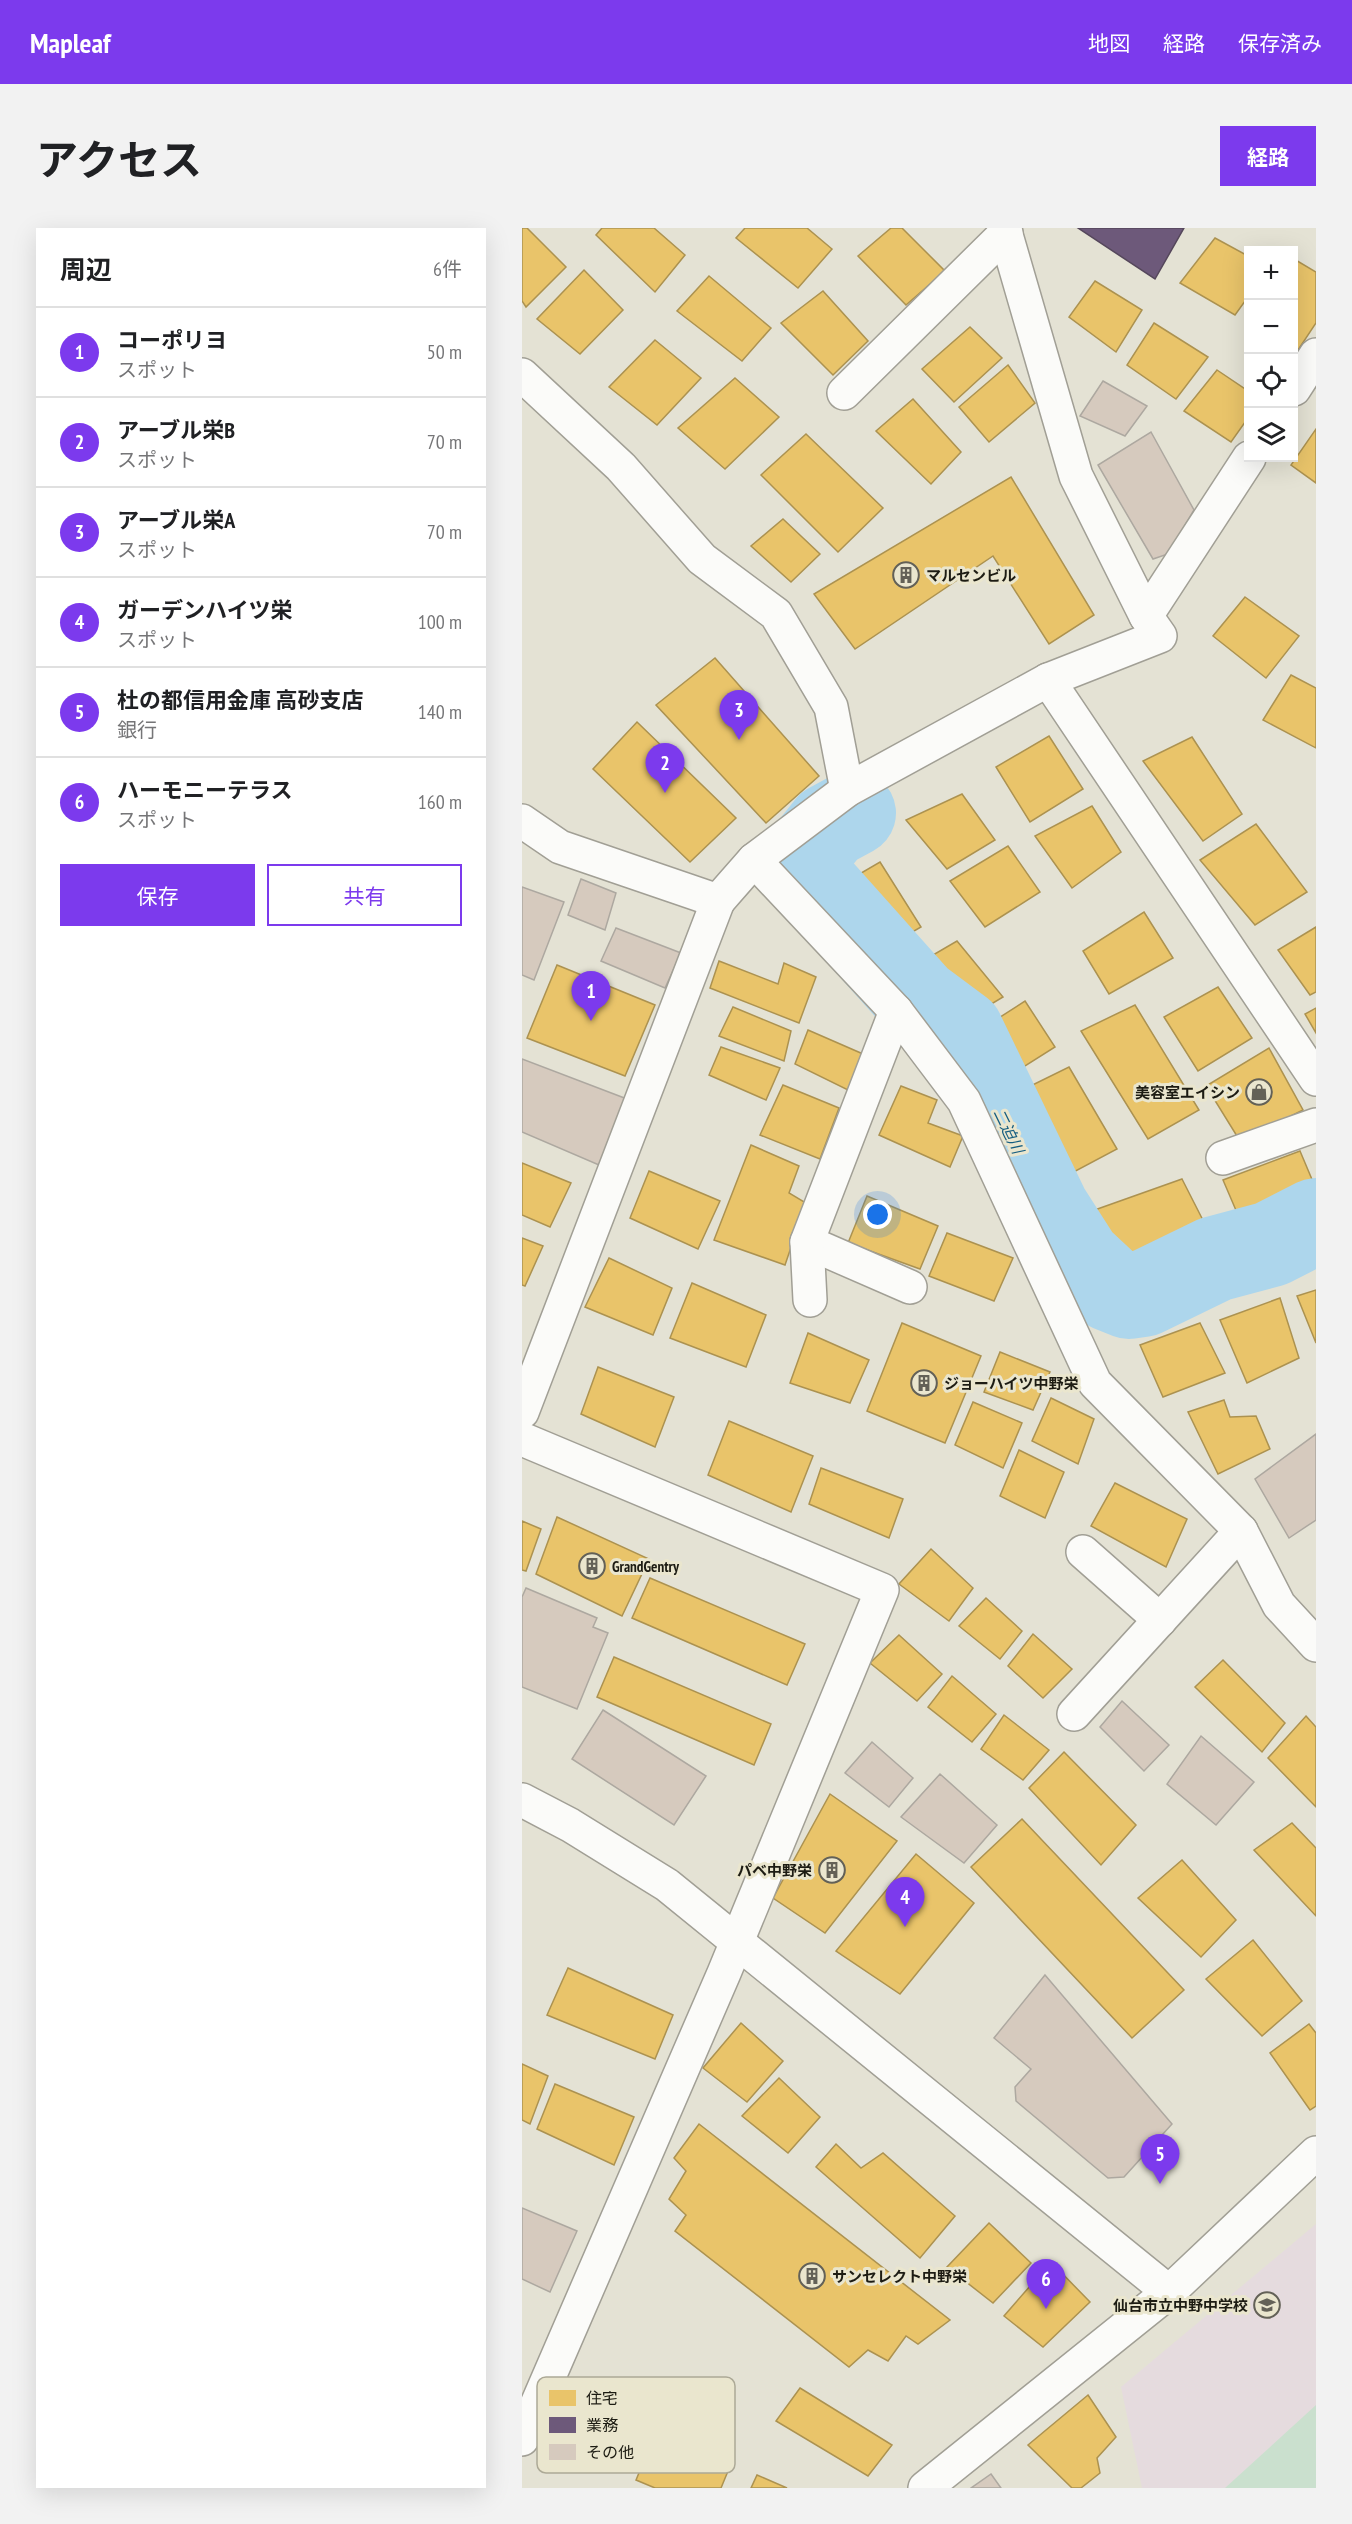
<!DOCTYPE html>
<html lang="ja">
<head>
<meta charset="utf-8">
<style>
  body { margin:0; font-family:"PT Sans Narrow","Noto Sans JP",sans-serif; background:#f2f2f2; color:#202124 }
  .controls { position:absolute; right:18px; top:18px; display:grid; overflow:hidden; border-radius:0px; box-shadow:0 6px 24px #0002 }
  .controls button { width:54px; height:54px; display:grid; place-items:center; padding:0; border:0; border-bottom:2px solid #e0e0e0; background:#fff; color:#202124; font:30px sans-serif }
  .you { position:absolute; left:356px; top:987px; width:21px; height:21px; margin:-15px; border:4px solid #fff; border-radius:50%; background:#1a73e8; box-shadow:0 0 0 9px #1a73e833 }
  .badge { display:grid; place-items:center; width:39px; height:39px; border-radius:50%; background:#7c3aed; color:#fff; font-size:20px; font-weight:700 }
  .pin { position:absolute; translate:-50% -50px; filter:drop-shadow(0 2px 3px #0008) }
  .pin::after { content:''; position:absolute; top:32px; width:21px; height:18px; background:inherit; clip-path:polygon(0 0,100% 0,50% 100%) }
  .list { margin:0; padding:0; list-style:none }
  h2 { display:flex; justify-content:space-between; align-items:center; height:78px; margin:0; padding:0 24px; font-size:26px }
  h2 small { font-size:20px; font-weight:400; color:#757577 }
  .list li { display:grid; grid-template-columns:39px 1fr auto; gap:18px; align-items:center; box-sizing:border-box; height:90px; padding:0 24px; border-top:2px solid #e0e0e0 }
  .list b { display:block; font-size:22px; white-space:nowrap }
  .list p { margin:0; font-size:20px; white-space:nowrap; color:#757577 }
  .list em { font-size:20px; font-style:normal; color:#757577 }
  .actions { display:flex; gap:12px; padding:18px 24px }
  .actions a { flex:1; padding:14px 0; border:2px solid #7c3aed; border-radius:0px; text-align:center; font-size:21px; color:#7c3aed }
  .actions .main { background:#7c3aed; color:#fff }
  .icon { flex:none; width:33px; height:33px; fill:none; stroke:currentColor; stroke-width:2; stroke-linecap:round; stroke-linejoin:round }
  .map { position:relative; flex:none; width:794px; height:2260px; overflow:hidden; border-radius:0px }
  header { display:flex; align-items:center; gap:36px; box-sizing:border-box; height:84px; padding:0 30px; background:#7c3aed; color:#fff }
  header strong { font-size:28px }
  nav { display:flex; gap:33px; margin-inline-start:auto; font-size:21px }
  .intro { display:flex; align-items:center; justify-content:space-between; box-sizing:border-box; height:144px; padding:0 36px }
  h1 { margin:0; font-size:42px }
  .button { padding:15px 27px; border-radius:0px; background:#7c3aed; color:#fff; font-size:21px; font-weight:700 }
  main { display:flex; gap:36px; padding:0 36px }
  aside { flex:1; background:#fff; border-radius:0px; box-shadow:0 6px 24px #0002 }
  .map>svg:first-child { display:block }
</style>
</head>
<body>
<header>
<strong>Mapleaf</strong>
<nav><a>地図</a><a>経路</a><a>保存済み</a></nav>
</header>
<div class="intro"><h1>アクセス</h1><a class="button">経路</a></div>
<main>
<aside>
<h2>周辺<small>6件</small></h2>
<ul class="list">
<li><span class="badge">1</span><div><b>コーポリヨ</b><p>スポット</p></div><em>50 m</em></li>
<li><span class="badge">2</span><div><b>アーブル栄B</b><p>スポット</p></div><em>70 m</em></li>
<li><span class="badge">3</span><div><b>アーブル栄A</b><p>スポット</p></div><em>70 m</em></li>
<li><span class="badge">4</span><div><b>ガーデンハイツ栄</b><p>スポット</p></div><em>100 m</em></li>
<li><span class="badge">5</span><div><b>杜の都信用金庫 高砂支店</b><p>銀行</p></div><em>140 m</em></li>
<li><span class="badge">6</span><div><b>ハーモニーテラス</b><p>スポット</p></div><em>160 m</em></li>
</ul>
<div class="actions"><a class="main">保存</a><a>共有</a></div>
</aside>
<div class="map">
<svg width="794" height="2260" viewBox="0 0 794 2260">
  <rect width="100%" height="100%" fill="#e4e2d4"/>
  <polygon fill="#e5dbde" points="794,1996 794,2260 620,2260 599,2159"/>
  <polygon fill="#cae0ce" points="794,2177 794,2260 703,2260"/>
  <g fill="#e9c46a" stroke="#ac9250" stroke-width="1.5">
    <polygon points="0,0 5,0 44,39 4,79 0,73"/>
    <polygon points="80,0 132,0 163,27 133,64 74,7"/>
    <polygon points="223,0 285,0 310,21 276,60 214,10"/>
    <polygon points="369,0 380,0 423,43 384,77 336,28"/>
    <polygon points="693,10 726,28 726,69 713,87 658,55"/>
    <polygon points="772,31 794,44 794,95 774,125 772,123"/>
    <polygon points="62,42 101,82 58,126 15,91"/>
    <polygon points="187,48 249,100 220,133 155,83"/>
    <polygon points="573,53 620,82 594,124 547,89"/>
    <polygon points="301,63 346,113 311,147 259,95"/>
    <polygon points="632,95 686,129 654,171 605,137"/>
    <polygon points="448,99 480,130 432,174 400,141"/>
    <polygon points="133,112 179,150 135,197 87,159"/>
    <polygon points="486,137 513,175 467,214 437,179"/>
    <polygon points="695,142 726,163 726,190 709,214 662,183"/>
    <polygon points="213,150 257,189 203,241 156,200"/>
    <polygon points="391,171 439,224 409,256 354,203"/>
    <polygon points="794,201 794,255 769,237"/>
    <polygon points="284,206 361,280 316,324 239,247"/>
    <polygon points="489,249 572,387 527,416 471,328 333,421 292,366"/>
    <polygon points="261,291 298,326 269,354 229,318"/>
    <polygon points="723,369 777,408 744,450 691,408"/>
    <polygon points="193,430 297,548 244,595 134,477"/>
    <polygon points="769,447 794,460 794,520 741,492"/>
    <polygon points="115,494 214,590 168,634 71,541"/>
    <polygon points="527,508 561,561 508,594 474,539"/>
    <polygon points="670,509 720,586 681,613 621,533"/>
    <polygon points="440,566 473,612 425,641 384,592"/>
    <polygon points="570,578 599,624 550,660 513,608"/>
    <polygon points="734,596 785,664 733,697 678,632"/>
    <polygon points="486,618 518,664 463,699 428,653"/>
    <polygon points="358,634 399,699 368,717 317,658"/>
    <polygon points="622,684 651,730 587,766 561,723"/>
    <polygon points="794,699 794,764 788,767 756,722"/>
    <polygon points="435,713 481,769 441,793 399,734"/>
    <polygon points="197,733 256,756 262,735 294,749 277,795 188,760"/>
    <polygon points="35,737 133,777 103,848 5,810"/>
    <polygon points="696,759 730,810 676,843 642,789"/>
    <polygon points="503,773 533,819 479,853 455,804"/>
    <polygon points="613,777 677,882 626,911 559,803"/>
    <polygon points="211,779 269,803 262,833 197,808"/>
    <polygon points="794,780 794,805 783,786"/>
    <polygon points="286,802 341,826 326,862 273,836"/>
    <polygon points="199,819 258,840 244,872 187,847"/>
    <polygon points="747,820 781,882 718,913 684,858"/>
    <polygon points="547,839 595,921 531,955 488,868"/>
    <polygon points="261,857 317,880 298,931 238,907"/>
    <polygon points="379,858 415,872 406,895 441,908 428,939 357,907"/>
    <polygon points="229,917 277,938 267,965 284,975 263,1037 192,1012"/>
    <polygon points="778,923 794,961 722,1001 701,952"/>
    <polygon points="0,935 49,955 28,999 0,987"/>
    <polygon points="127,943 198,973 176,1021 108,990"/>
    <polygon points="660,951 689,1008 591,1045 567,984"/>
    <polygon points="345,968 416,998 398,1041 326,1015"/>
    <polygon points="425,1005 491,1030 472,1073 407,1048"/>
    <polygon points="0,1010 21,1018 3,1058 0,1057"/>
    <polygon points="87,1030 150,1060 131,1107 63,1079"/>
    <polygon points="170,1055 244,1087 224,1139 148,1110"/>
    <polygon points="794,1062 794,1115 775,1068"/>
    <polygon points="758,1070 777,1130 725,1155 698,1092"/>
    <polygon points="380,1095 459,1128 423,1215 345,1183"/>
    <polygon points="678,1095 703,1145 641,1169 618,1117"/>
    <polygon points="286,1105 347,1132 328,1175 268,1155"/>
    <polygon points="478,1124 528,1144 511,1182 462,1164"/>
    <polygon points="76,1139 152,1169 133,1219 59,1186"/>
    <polygon points="529,1170 572,1191 556,1236 510,1213"/>
    <polygon points="702,1172 708,1189 734,1188 748,1221 696,1246 666,1184"/>
    <polygon points="451,1174 500,1195 481,1240 433,1217"/>
    <polygon points="207,1193 291,1228 269,1284 186,1247"/>
    <polygon points="497,1222 542,1244 523,1290 478,1268"/>
    <polygon points="299,1240 381,1271 367,1310 287,1276"/>
    <polygon points="593,1255 665,1291 644,1339 569,1298"/>
    <polygon points="35,1289 127,1331 100,1388 14,1346"/>
    <polygon points="0,1293 19,1301 4,1343 0,1342"/>
    <polygon points="409,1321 451,1360 427,1393 377,1356"/>
    <polygon points="128,1350 283,1416 265,1457 110,1390"/>
    <polygon points="464,1370 500,1403 478,1431 437,1398"/>
    <polygon points="511,1406 550,1441 521,1470 486,1438"/>
    <polygon points="377,1407 420,1446 395,1473 348,1435"/>
    <polygon points="92,1429 249,1496 232,1537 75,1469"/>
    <polygon points="701,1432 763,1495 740,1524 673,1459"/>
    <polygon points="430,1448 474,1486 450,1514 406,1479"/>
    <polygon points="482,1487 527,1522 501,1552 459,1521"/>
    <polygon points="784,1488 794,1499 794,1579 746,1530"/>
    <polygon points="542,1524 614,1597 579,1637 507,1560"/>
    <polygon points="308,1566 375,1613 303,1705 251,1670"/>
    <polygon points="500,1591 662,1762 610,1810 449,1639"/>
    <polygon points="770,1595 794,1620 794,1688 732,1622"/>
    <polygon points="394,1626 452,1675 378,1766 314,1723"/>
    <polygon points="660,1632 714,1692 679,1729 616,1670"/>
    <polygon points="731,1712 780,1773 740,1808 684,1751"/>
    <polygon points="46,1740 151,1787 133,1831 25,1787"/>
    <polygon points="219,1795 261,1833 225,1874 181,1840"/>
    <polygon points="787,1796 794,1805 794,1878 788,1882 748,1825"/>
    <polygon points="0,1836 26,1848 8,1896 0,1892"/>
    <polygon points="257,1850 298,1889 266,1925 220,1888"/>
    <polygon points="33,1856 112,1889 92,1937 15,1901"/>
    <polygon points="177,1896 428,2092 396,2116 384,2108 366,2133 346,2122 327,2139 153,2003 164,1987 147,1971 164,1943 152,1930"/>
    <polygon points="314,1916 339,1940 361,1925 433,1988 398,2030 294,1939"/>
    <polygon points="467,1995 509,2035 471,2075 425,2039"/>
    <polygon points="529,2034 568,2074 521,2119 482,2088"/>
    <polygon points="278,2160 370,2217 346,2248 254,2193"/>
    <polygon points="566,2167 594,2209 575,2230 578,2245 559,2260 550,2260 506,2217"/>
    <polygon points="136,2199 211,2231 199,2260 133,2260 114,2252"/>
    <polygon points="235,2247 265,2260 229,2260"/>
  </g>
  <polygon fill="#6d597a" stroke="#55475b" stroke-width="1.5" points="556,0 662,0 633,51"/>
  <g fill="none" stroke-linecap="round" stroke-linejoin="round">
    <polyline stroke="#add6ec" stroke-width="86" points="331,585 307,598 287,623 288,651 396,772 439,804 525,982 557,1032 587,1060 607,1068 621,1066 693,1031 749,1016 794,993"/>
  </g>
  <g fill="#d6cabe" stroke="#ada8a0" stroke-width="1.5">
    <polygon points="581,153 625,178 603,208 558,188"/>
    <polygon points="629,204 672,282 646,326 631,331 576,237"/>
    <polygon points="59,651 94,665 83,702 46,687"/>
    <polygon points="0,659 42,674 12,752 0,747"/>
    <polygon points="94,700 159,725 143,760 79,733"/>
    <polygon points="0,831 105,871 77,937 0,904"/>
    <polygon points="794,1206 794,1292 767,1310 733,1251"/>
    <polygon points="4,1360 75,1390 71,1399 86,1405 55,1481 0,1459 0,1369"/>
    <polygon points="600,1473 647,1517 622,1543 578,1499"/>
    <polygon points="81,1482 184,1548 152,1597 50,1531"/>
    <polygon points="679,1508 732,1554 694,1597 645,1556"/>
    <polygon points="350,1514 391,1550 367,1579 323,1545"/>
    <polygon points="418,1546 475,1597 442,1635 379,1589"/>
    <polygon points="523,1747 650,1896 602,1949 586,1950 494,1873 493,1859 509,1841 472,1810"/>
    <polygon points="0,1980 55,2003 28,2064 0,2051"/>
    <polygon points="469,2246 479,2260 449,2260"/>
  </g>
  <g fill="none" stroke-linecap="round" stroke-linejoin="round">
    <g stroke="#a19f95" stroke-width="36">
      <g id="minor">
        <polyline points="482,0 554,248 624,388"/>
        <polyline points="0,147 99,239 180,331 254,386 309,479 325,562"/>
        <polyline points="772,161 794,127"/>
        <polyline points="322,165 484,5"/>
        <polyline points="526,452 794,851"/>
        <polyline points="0,593 38,619 196,673 232,632 325,562 526,452 638,408 624,388 727,230"/>
        <polyline points="232,632 374,783 442,873 573,1155 719,1303 757,1377 794,1417"/>
        <polyline points="701,930 794,897"/>
        <polyline points="285,1014 388,1059"/>
        <polyline points="288,1072 285,1014 374,783"/>
        <polyline points="0,1184 196,673"/>
        <polyline points="0,1211 360,1362 202,1745 0,2211"/>
        <polyline points="561,1324 638,1392"/>
        <polyline points="552,1486 719,1303"/>
      </g>
    </g>
    <g stroke="#a19f95" stroke-width="36">
      <g id="tertiary">
        <polyline points="0,1572 48,1597 145,1657 647,2064"/>
        <polyline points="403,2260 647,2064 794,1925"/>
      </g>
    </g>
    <use href="#minor" stroke="#fbfbf9" stroke-width="33"/>
    <use href="#tertiary" stroke="#fbfbf9" stroke-width="33"/>
  </g>
  <defs>
    <g id="building-ring" transform="scale(1.35)"><circle r="9.5" fill="#eae6ce" stroke="#636157" stroke-width="1.5"/><path d="M-4-6H4V6H1V3H-1V6H-4ZM-2.5-4.3h1.7v1.8h-1.7ZM.8-4.3h1.7v1.8H.8ZM-2.5-1h1.7V.8h-1.7ZM.8-1h1.7V.8H.8Z" fill="#636157"/></g>
    <g id="shop-ring" transform="scale(1.35)"><circle r="9.5" fill="#eae6ce" stroke="#636157" stroke-width="1.5"/><path d="M-5-2.5h2.3a2.7 3.5 0 0 1 5.4 0H5L5.5 6h-11ZM-1.5-2.5h3a1.5 2.3 0 0 0-3 0Z" fill="#636157"/></g>
    <g id="school-ring" transform="scale(1.35)"><circle r="9.5" fill="#eae6ce" stroke="#636157" stroke-width="1.5"/><path d="M0-5L7-2L0 1L-7-2ZM-4 1L0 2.5L4 1V4Q0 6-4 4Z" fill="#636157"/></g>
  </defs>
  <g fill-rule="evenodd">
    <use href="#building-ring" x="384" y="347"/>
    <use href="#shop-ring" x="737" y="864"/>
    <use href="#building-ring" x="402" y="1155"/>
    <use href="#building-ring" x="70" y="1338"/>
    <use href="#building-ring" x="310" y="1642"/>
    <use href="#building-ring" x="290" y="2048"/>
    <use href="#school-ring" x="745" y="2077"/>
  </g>
  <g text-anchor="middle" dominant-baseline="central" stroke-width="6" stroke-linejoin="round" paint-order="stroke">
    <g font-size="15" font-weight="bold" fill="#1d1c13" stroke="#eae6ce" text-anchor="start">
      <text x="404" y="347">マルセンビル</text>
      <text x="718" y="864" text-anchor="end">美容室エイシン</text>
      <text x="422" y="1155">ジョーハイツ中野栄</text>
      <text x="90" y="1338">GrandGentry</text>
      <text x="290" y="1642" text-anchor="end">パベ中野栄</text>
      <text x="310" y="2048">サンセレクト中野栄</text>
      <text x="726" y="2077" text-anchor="end">仙台市立中野中学校</text>
    </g>
    <g font-size="16" font-style="italic" fill="#155d80" stroke="#eae6ce">
      <text transform="translate(487 903) rotate(64)">二迫川</text>
    </g>
  </g>
  <rect x="15" y="2149" width="198" height="96" rx="9" fill="#eae6ce" stroke="#aca996" stroke-width="1.5"/>
  <rect x="27" y="2162" width="27" height="16" fill="#e9c46a"/>
  <rect x="27" y="2189" width="27" height="16" fill="#6d597a"/>
  <rect x="27" y="2216" width="27" height="16" fill="#d6cabe"/>
  <g font-size="16" fill="#1d1c13">
    <text x="64" y="2176">住宅</text>
    <text x="64" y="2203">業務</text>
    <text x="64" y="2230">その他</text>
  </g>
</svg>
<div class="controls">
<button>+</button>
<button>−</button>
<button><svg class="icon" aria-label="locate" viewBox="0 0 24 24"><circle cx="12" cy="12" r="6"/><path d="M12 2v4M12 18v4M2 12h4M18 12h4"/></svg></button>
<button><svg class="icon" aria-label="layers" viewBox="0 0 24 24"><path d="M12 4l9 5-9 5-9-5zM3 14l9 5 9-5"/></svg></button>
</div>
<div class="you"></div>
<div class="pin badge" style="left:69px;top:793px">1</div>
<div class="pin badge" style="left:143px;top:565px">2</div>
<div class="pin badge" style="left:217px;top:512px">3</div>
<div class="pin badge" style="left:383px;top:1699px">4</div>
<div class="pin badge" style="left:638px;top:1956px">5</div>
<div class="pin badge" style="left:524px;top:2081px">6</div>
</div>
</main>
</body>
</html>
